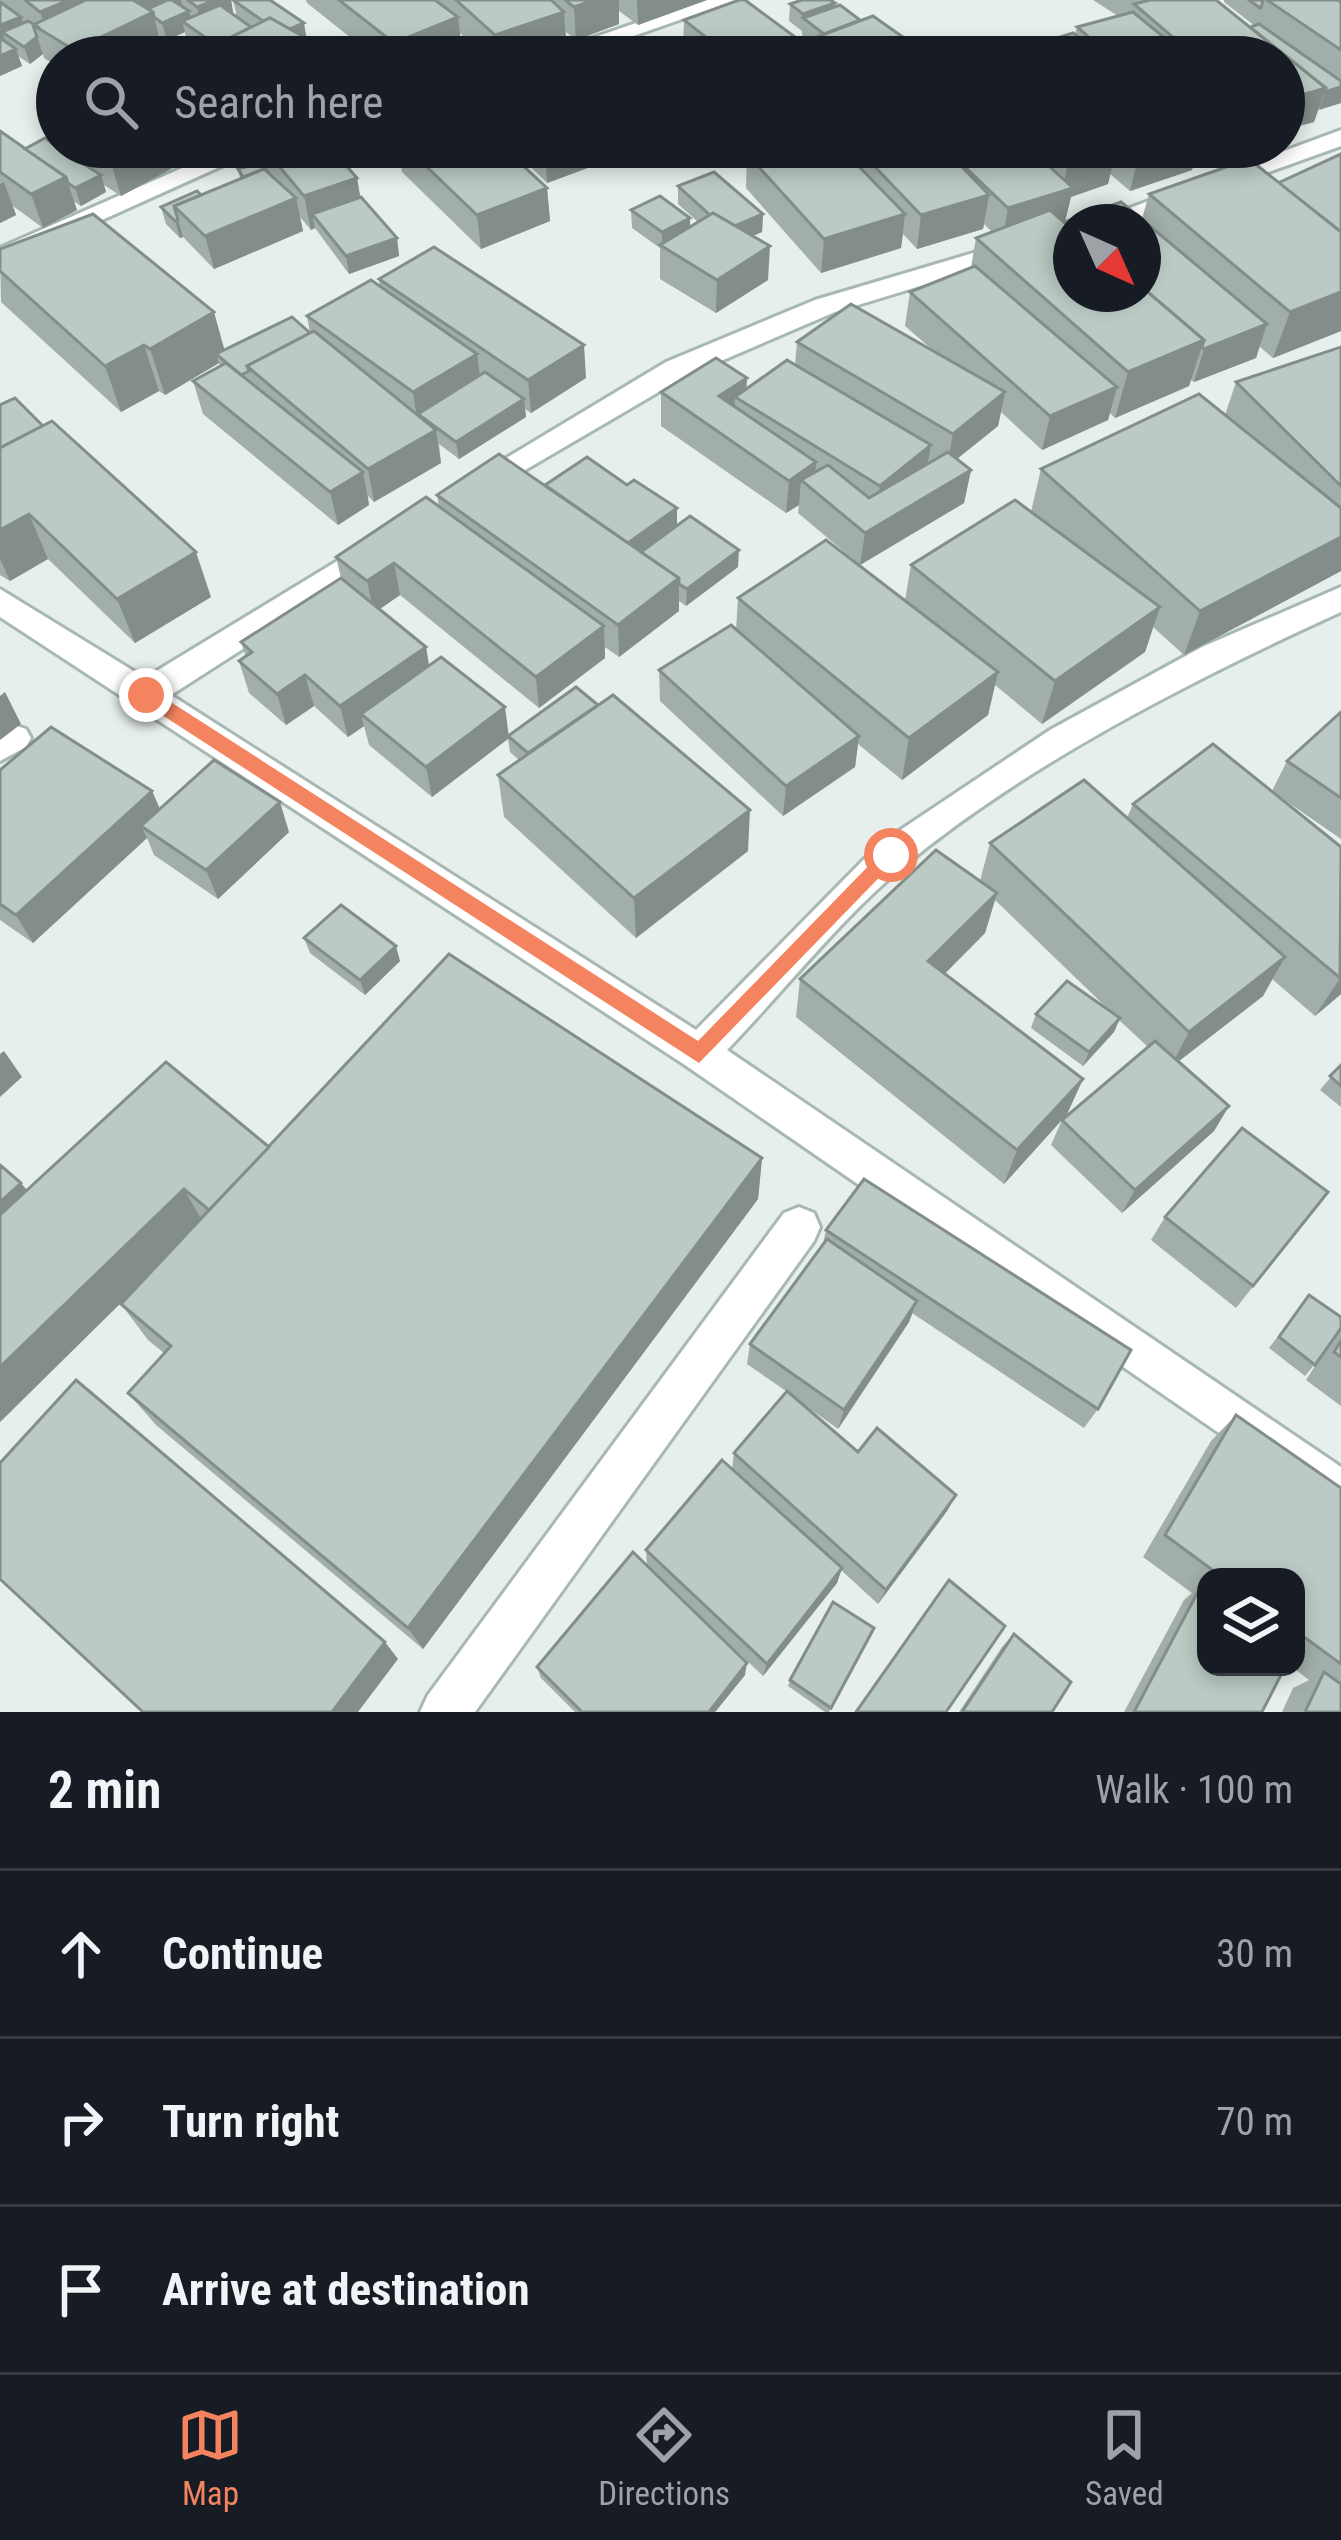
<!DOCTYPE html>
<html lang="en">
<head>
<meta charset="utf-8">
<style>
  body { margin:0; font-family:"Roboto Condensed",sans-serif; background:#20242c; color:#f1f3f6 }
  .controls { position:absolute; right:36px; bottom:36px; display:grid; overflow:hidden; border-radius:24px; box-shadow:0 6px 18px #0003 }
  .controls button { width:108px; height:108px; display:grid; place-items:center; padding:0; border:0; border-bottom:3px solid #363941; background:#171b24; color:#f1f3f6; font:60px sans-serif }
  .compass { position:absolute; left:1053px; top:204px; width:108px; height:108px; border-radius:50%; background:#171b24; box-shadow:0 6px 18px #0003; rotate:135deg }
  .stop { position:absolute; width:36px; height:36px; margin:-27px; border:9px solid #f4845f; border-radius:50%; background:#fff }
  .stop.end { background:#f4845f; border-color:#fff; box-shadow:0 3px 12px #0008 }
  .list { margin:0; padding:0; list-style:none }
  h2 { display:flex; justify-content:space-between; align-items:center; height:156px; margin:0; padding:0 48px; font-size:51px }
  h2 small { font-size:39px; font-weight:400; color:#9ea1a6 }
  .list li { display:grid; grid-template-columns:78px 1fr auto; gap:36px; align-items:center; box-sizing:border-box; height:168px; padding:0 48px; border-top:3px solid #363941 }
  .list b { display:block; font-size:45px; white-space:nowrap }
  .list em { font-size:39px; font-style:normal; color:#9ea1a6 }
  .icon { flex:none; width:66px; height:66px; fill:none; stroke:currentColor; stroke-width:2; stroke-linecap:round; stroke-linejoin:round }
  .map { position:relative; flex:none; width:1341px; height:1712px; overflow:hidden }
  .search { position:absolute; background:#171b24; box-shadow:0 6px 18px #0003; left:36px; right:36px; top:36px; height:132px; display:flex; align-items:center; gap:30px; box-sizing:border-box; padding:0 42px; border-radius:66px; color:#9ea1a6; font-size:45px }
  .sheet { height:660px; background:#171b24 }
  nav { display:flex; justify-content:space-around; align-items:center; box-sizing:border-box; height:168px; border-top:3px solid #363941; background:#171b24; font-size:33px; color:#9ea1a6 }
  nav a { display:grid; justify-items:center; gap:6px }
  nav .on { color:#f4845f }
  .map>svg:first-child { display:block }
</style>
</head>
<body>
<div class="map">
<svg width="1341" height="1712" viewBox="0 0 1341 1712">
  <rect width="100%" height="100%" fill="#e6efeb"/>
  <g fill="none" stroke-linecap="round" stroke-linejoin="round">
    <g stroke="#a8b8b2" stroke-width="6">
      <g id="minor">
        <polygon points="703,0 737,0 573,57 537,57"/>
        <polygon points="1341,130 1341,146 1130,222 1092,222"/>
        <polygon points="230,147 264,147 0,266 0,248"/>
        <polygon points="1071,224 1071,240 835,312 686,376 484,494 462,494 458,487 666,362 815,300"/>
        <path d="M380 535 391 538 396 546 391 554 171 695 696 1030 878 845 1050 730 1202 647 1341 587V612C1194 679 1030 762 905 865 842 917 784 991 727 1050L1341 1467V1517L685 1065 0 617V589L145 678Z"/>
        <polygon points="14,725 26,729 31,738 26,747 0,761 0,730"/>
        <polygon points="799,1207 814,1213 820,1227 814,1241 475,1712 420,1712 428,1695 784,1213"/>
      </g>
    </g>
    <use href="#minor" fill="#fff" fill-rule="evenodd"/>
  </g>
  <g fill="#a1aea9" fill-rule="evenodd">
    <polygon points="0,0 231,0 233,12 231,13 237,17 233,0 333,53 333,57 212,57 186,38 185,32 167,40 159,35 161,45 136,57 57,57 57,66 44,58 43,54 30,64 18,56 22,66 0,76"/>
    <polygon points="306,0 707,0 638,25 619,11 619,24 576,40 566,32 566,44 530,57 486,57 460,33 462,50 445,57 375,57 307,3"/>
    <polygon points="1093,0 1216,0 1250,27 1255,26 1224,2 1224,0 1341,0 1341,103 1318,109 1314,122 1284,130 1284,57 1012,57 1013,52 1075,35 1077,27 1118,16"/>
    <polygon points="835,3 834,7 927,57 689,57 683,53 684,20 816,52 816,46 802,35 802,31 789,21 790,4"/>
    <polygon points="57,119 57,147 176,147 180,164 121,196 104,185 106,192 81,206 73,201 77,210 43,228 13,206 16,215 0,223 0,131 25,149 56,145 48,123"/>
    <polygon points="263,147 357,178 360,197 397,238 399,256 349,274 315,228 311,230 300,217 303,231 214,269 183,237 180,238 166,224 161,207 201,195 240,178 238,169 268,171"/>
    <polygon points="398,147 503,147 547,188 550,221 481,249 402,172"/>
    <polygon points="510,147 592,147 593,166 547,183"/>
    <polygon points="635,147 674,147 645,157"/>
    <polygon points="772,147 1222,147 1196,155 1192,170 1130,191 1110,174 1108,184 1071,197 1065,221 1064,222 1142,219 1149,194 1341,331 1273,358 1259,346 1256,358 1194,382 1191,380 1189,386 1115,418 1110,413 1108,420 1042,450 1001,412 998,426 956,459 971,470 964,503 860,565 798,513 799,505 786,513 661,426 661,392 747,378 746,389 795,365 797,342 935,352 905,326 910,292 971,267 976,238 992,232 984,224 983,229 917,249 903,234 901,248 821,273 746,188 747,154"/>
    <polygon points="678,186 763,214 762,232 752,236 768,280 716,313 660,279 660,248 632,228 631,210 690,218 690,227 698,222 678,204"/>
    <polygon points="0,249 224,350 310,333 307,316 380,287 379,279 586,378 531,413 525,409 526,417 459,459 439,444 441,463 374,502 368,496 369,505 338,525 203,414 193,381 220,367 219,363 165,395 159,391 121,412 1,302"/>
    <polygon points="1341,347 1341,571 1184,655 1153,627 1145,652 1042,724 995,685 988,715 902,780 858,744 855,767 783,816 660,701 659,670 736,630 738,598 905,600 911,565 1031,512 1041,469 1225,415 1236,382"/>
    <polygon points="0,405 211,597 135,643 48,559 10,581 0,575"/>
    <polygon points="545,485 627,485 677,508 677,525 641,552 738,567 686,606 679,601 679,611 619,657 605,647 605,658 539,708 400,595 380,609 426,647 429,665 509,735 748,851 636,938 504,817 498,775 519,760 510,752 508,739 432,797 369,745 364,726 348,737 314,706 286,725 249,693 239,661 246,657 241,642 341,578 336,557 439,507 437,495"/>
    <path d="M1341 712V839L1273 792 1341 847V994L1315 1016 1272 979 1263 996 1179 1061 1229 1106 1214 1131 1122 1213 1051 1145 1062 1120 1004 1184 796 1017 800 979 980 881 990 843 1127 818 1133 804 1272 791 1287 761ZM995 900 1111 1012 1036 1014 1031 1028 1083 1066 1114 1032 1119 1020 1148 1047 1067 1114 1083 1079 944 974 985 933Z"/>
    <polygon points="0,770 152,791 160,809 289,832 218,899 154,855 147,838 33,943 0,920"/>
    <polygon points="304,938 400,961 365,995 310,953"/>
    <polygon points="1341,1065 1341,1107 1320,1090"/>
    <polygon points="269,1147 762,1158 758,1199 423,1649 156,1425 128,1393 164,1353 148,1340 121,1304 143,1281 0,1422 0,1165 27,1190"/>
    <polygon points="1328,1192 1236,1308 1151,1240 1165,1217"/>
    <polygon points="826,1230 1098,1409 1084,1428 912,1313 909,1322 838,1429 792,1396 858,1452 956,1495 947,1511 878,1604 841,1570 837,1583 763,1676 647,1565 646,1550 732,1469 734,1453 786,1391 747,1364 750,1344 823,1244"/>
    <polygon points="1309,1295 1341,1317 1341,1406 1306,1380 1320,1358 1305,1376 1269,1348"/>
    <polygon points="1236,1415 1341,1488 1341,1712 1282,1712 1293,1688 1309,1680 1292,1667 1296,1667 1296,1577 1206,1577 1206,1667 1262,1712 1124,1712 1184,1600 1192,1593 1143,1557 1211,1441"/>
    <polygon points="874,1628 829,1712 825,1712 788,1686 790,1680"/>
    <polygon points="1014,1634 1052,1712 959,1712 1002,1647"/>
    <polygon points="537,1667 745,1675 715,1712 575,1712 541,1678"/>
  </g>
  <g fill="#838d89">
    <polygon points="69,0 110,0 47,33 40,12"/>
    <polygon points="124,0 181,0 182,5 154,17 161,45 136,57 76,57 74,50"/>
    <polygon points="216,0 231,0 233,12 201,25 197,7"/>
    <polygon points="594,0 619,0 619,24 576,40 574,7"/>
    <polygon points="637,0 707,0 638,25"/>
    <polygon points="835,3 833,21 803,18 802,32 803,14"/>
    <polygon points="189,11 193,28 182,21 185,32 167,40 162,23"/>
    <polygon points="564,12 566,44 530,57 497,57 495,35"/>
    <polygon points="21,17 26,34 2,32 6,43 0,42 0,25"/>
    <polygon points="458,17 462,50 445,57 396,57 394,43"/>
    <polygon points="304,23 307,41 280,33"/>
    <polygon points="37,37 43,54 30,64 24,47"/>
    <polygon points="16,49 22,66 0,76 0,56"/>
    <polygon points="1341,87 1341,103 1319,110 1325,92"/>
    <polygon points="1326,88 1314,122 1284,130 1284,100"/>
    <polygon points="141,147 176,147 180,164 121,196 111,163"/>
    <polygon points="552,147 592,147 593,166 547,183 545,150"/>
    <polygon points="644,147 674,147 645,157"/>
    <polygon points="1169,147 1222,147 1196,155 1192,170 1130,191 1138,158"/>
    <polygon points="1116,150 1108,184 1071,197 1065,221 1002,242 1008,208 1062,191 1067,167"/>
    <polygon points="101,175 106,192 81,206 75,188"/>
    <polygon points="66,177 77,210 43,228 31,194"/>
    <polygon points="357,178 363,212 312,214 315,228 311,230 304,196"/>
    <polygon points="4,182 16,215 0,223 0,184"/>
    <polygon points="547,188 550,221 481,249 477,215"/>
    <polygon points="989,195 983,229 917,249 921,215"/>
    <polygon points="296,198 303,231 214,269 205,236"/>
    <polygon points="763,214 762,232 727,247 727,230"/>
    <polygon points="905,214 901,248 821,273 824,239"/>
    <polygon points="690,218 690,235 662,246 662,232"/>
    <polygon points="178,220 183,237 180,238 175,221"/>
    <polygon points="397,238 399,256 349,274 346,256"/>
    <polygon points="770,246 768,280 716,313 717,280"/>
    <polygon points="1341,292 1341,331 1273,358 1290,312"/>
    <polygon points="214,312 227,359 216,354 219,363 165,395 150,349"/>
    <polygon points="1267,324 1256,358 1194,382 1204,349"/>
    <polygon points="1204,340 1189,386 1115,418 1128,372"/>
    <polygon points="144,345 159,391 121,412 105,366"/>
    <polygon points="584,345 586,378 531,413 528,380"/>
    <polygon points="477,354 481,387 418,425 413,392"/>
    <polygon points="747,378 745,404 735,397 734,418 719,396"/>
    <polygon points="1117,387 1108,420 1042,450 1050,416"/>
    <polygon points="1005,392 998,426 947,467 953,434"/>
    <polygon points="524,399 526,417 459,459 456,442"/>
    <polygon points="436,430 441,463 374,502 368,469"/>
    <polygon points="931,445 925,478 875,519 880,486"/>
    <polygon points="816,462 814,491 801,480 799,505 786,513 789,481"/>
    <polygon points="971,470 964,503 860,565 865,533"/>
    <polygon points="363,472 369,505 338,525 330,492"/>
    <polygon points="677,508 677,525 623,564 623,547"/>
    <polygon points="29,514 48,559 10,581 0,559 0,530"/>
    <polygon points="1341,537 1341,571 1184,655 1200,611"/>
    <polygon points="739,550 738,567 686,606 687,589"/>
    <polygon points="196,552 211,597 135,643 117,599"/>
    <polygon points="394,563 400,595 374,613 367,581"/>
    <polygon points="679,578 679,611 619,657 618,625"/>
    <polygon points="1160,607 1145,652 1042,724 1055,681"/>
    <polygon points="604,626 605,658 539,708 536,677"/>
    <polygon points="426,647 431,679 361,714 364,726 348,737 340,706"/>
    <polygon points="998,672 988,715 902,780 909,738"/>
    <polygon points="305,675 314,706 286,725 277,694"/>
    <polygon points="5,692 21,724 0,740 0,696"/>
    <polygon points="505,707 509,738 432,797 426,767"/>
    <polygon points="859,736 855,767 783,816 786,786"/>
    <polygon points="152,791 165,821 141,826 147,838 33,943 16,915"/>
    <polygon points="280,802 289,832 218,899 206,870"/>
    <polygon points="750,810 748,851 636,938 634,898"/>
    <polygon points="997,893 985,933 919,1000 928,961"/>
    <polygon points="396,946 400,961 365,995 360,980"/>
    <polygon points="1285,957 1263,996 1170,1068 1189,1032"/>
    <polygon points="1341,977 1341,994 1315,1016"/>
    <polygon points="1120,1018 1114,1032 1083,1066 1089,1052"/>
    <polygon points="4,1051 22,1077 0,1097 0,1054"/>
    <polygon points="1083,1079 1067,1114 1004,1184 1017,1150"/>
    <polygon points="1229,1106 1214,1131 1122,1213 1135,1190"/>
    <polygon points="762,1158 758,1199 423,1649 408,1628"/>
    <polygon points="21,1183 40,1207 0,1244 0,1202"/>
    <polygon points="184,1189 203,1222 0,1422 0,1367"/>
    <polygon points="917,1301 909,1322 838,1429 844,1410"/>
    <polygon points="956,1495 947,1511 878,1604 886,1590"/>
    <polygon points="842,1568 837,1583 763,1676 767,1664"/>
    <polygon points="385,1642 398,1659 358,1712 332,1712"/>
    <polygon points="747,1663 745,1675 715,1712 709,1712"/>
  </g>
  <g fill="#bbcac4" stroke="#838d89" stroke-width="3">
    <polygon points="25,0 69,0 40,12"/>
    <polygon points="86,0 133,0 153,12 74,50 33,25"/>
    <polygon points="168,0 172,0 189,11 162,23 154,17 153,12 148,9"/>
    <polygon points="188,0 216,0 197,7"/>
    <polygon points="233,0 270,0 304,23 290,29 270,18 263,21"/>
    <polygon points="339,0 435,0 458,17 394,43"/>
    <polygon points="456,0 551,0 564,12 495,35"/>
    <polygon points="565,0 594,0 574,7"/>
    <polygon points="739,0 745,0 822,57 731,57 684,20"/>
    <polygon points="802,0 830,0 835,3 803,14 790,4"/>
    <polygon points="1150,0 1216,0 1326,88 1284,100 1284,57 1196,57 1134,4"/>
    <polygon points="1249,0 1263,0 1261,8 1260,8"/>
    <polygon points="1267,0 1337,0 1341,2 1341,50"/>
    <polygon points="0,2 21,17 0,25"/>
    <polygon points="220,5 251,27 216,45 182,21"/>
    <polygon points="840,5 860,20 824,34 803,18"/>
    <polygon points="1133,12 1188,57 1112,57 1077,27"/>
    <polygon points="873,16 927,54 919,57 845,57 817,37"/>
    <polygon points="270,18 333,53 324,57 236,57 215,45"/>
    <polygon points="28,21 40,28 33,25 37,37 24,47 2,32"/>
    <polygon points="1259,24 1341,81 1341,87 1324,92 1326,88 1250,27"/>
    <polygon points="1073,33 1103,57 1019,57 1013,52"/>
    <polygon points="0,38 16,49 0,56"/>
    <polygon points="638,48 648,57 609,57"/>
    <polygon points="0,131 66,177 31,194 0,172"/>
    <polygon points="45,138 57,147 101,175 75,188 68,183 66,177 25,149"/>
    <polygon points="86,147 141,147 111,163"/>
    <polygon points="263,147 330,147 357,178 304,196"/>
    <polygon points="406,147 503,147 547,188 477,215"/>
    <polygon points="772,147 840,147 905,214 824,239 747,154"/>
    <polygon points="856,147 943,147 989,195 921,215"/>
    <polygon points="944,147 1028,147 1073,188 1008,208"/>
    <polygon points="1043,147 1111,147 1116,150 1067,167"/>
    <polygon points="1126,147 1169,147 1138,158"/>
    <polygon points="1341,154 1341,232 1278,183"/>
    <polygon points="1249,159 1341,232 1341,292 1290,312 1149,194"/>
    <polygon points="262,163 269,173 264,169 243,177 238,169"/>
    <polygon points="264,169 296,198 205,236 174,206"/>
    <polygon points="714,172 763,214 735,226 713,213 710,215 678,186"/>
    <polygon points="197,191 201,195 174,206 178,220 175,221 161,207"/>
    <polygon points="660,196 690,218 662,232 631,210"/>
    <polygon points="361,197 397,238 346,256 312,214"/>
    <polygon points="1121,202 1267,324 1204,349 1202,347 1204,340 1143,288 1143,222 1071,222 1071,228 1064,222"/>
    <polygon points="1050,210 1071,228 1071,294 1143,294 1143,288 1204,340 1128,372 976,238"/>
    <polygon points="713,213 770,246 717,280 660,245"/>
    <polygon points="93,214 214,312 150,349 144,345 105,366 0,271 0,249"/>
    <polygon points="434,247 584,345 528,380 379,279"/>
    <polygon points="975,266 1117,387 1050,416 910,292"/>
    <polygon points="371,280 477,354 413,392 307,316"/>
    <polygon points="851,304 1005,392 953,434 797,342"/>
    <polygon points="292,317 310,333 247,366 249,371 241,375 216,354"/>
    <polygon points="314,331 436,430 368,469 247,366"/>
    <polygon points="1341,347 1341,486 1236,382"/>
    <polygon points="716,358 747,378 719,396 816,462 789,481 661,392"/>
    <polygon points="787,360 931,445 880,486 735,397"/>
    <polygon points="226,363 363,472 330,492 193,381"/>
    <polygon points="485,372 524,399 456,442 418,414"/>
    <polygon points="1199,394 1341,508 1341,537 1200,611 1041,469"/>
    <polygon points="15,398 43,426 0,448 0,405"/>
    <polygon points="52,421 196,552 117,599 29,514 0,530 0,448"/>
    <polygon points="948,452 971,470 865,533 801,480 828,465 869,498"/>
    <polygon points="499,454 679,578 618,625 437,495"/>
    <polygon points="587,457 627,485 634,480 677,508 628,543 545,485"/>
    <polygon points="426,497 604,626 536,677 394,563 367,581 336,557"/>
    <polygon points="1015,500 1160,607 1055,681 911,565"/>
    <polygon points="690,516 739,550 687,589 679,584 679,578 641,552"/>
    <polygon points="826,540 998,672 909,738 738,598"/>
    <polygon points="341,578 426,647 340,706 305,675 277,694 239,661 252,652 241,642"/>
    <polygon points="731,625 859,736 786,786 659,670"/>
    <polygon points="441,657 505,707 426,767 361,714"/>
    <polygon points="576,687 598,705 528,753 508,736"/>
    <polygon points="613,695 750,810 634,898 498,775"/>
    <polygon points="1341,712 1341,798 1287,761"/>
    <polygon points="51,727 152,791 16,915 0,904 0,770"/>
    <polygon points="1213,744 1341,847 1340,978 1133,804"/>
    <polygon points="214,760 280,802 206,870 141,826"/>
    <polygon points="1084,780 1285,957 1189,1032 990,843"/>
    <polygon points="936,850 997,893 928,961 1083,1079 1017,1150 800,979"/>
    <polygon points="341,905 396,946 360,980 304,938"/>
    <polygon points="449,954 762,1158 408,1628 128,1393 171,1346 121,1304"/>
    <polygon points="1067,981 1120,1018 1089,1052 1036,1014"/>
    <polygon points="1155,1041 1229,1106 1135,1190 1062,1120"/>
    <polygon points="166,1062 269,1147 209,1210 184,1189 0,1367 0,1215"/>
    <polygon points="1341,1065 1341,1086 1330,1076"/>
    <polygon points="1242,1128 1328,1192 1253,1286 1165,1217"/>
    <polygon points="0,1165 21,1183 0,1202"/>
    <polygon points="864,1179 1131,1350 1098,1409 826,1230"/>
    <polygon points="827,1239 917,1301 844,1410 750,1344"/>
    <polygon points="1309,1295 1341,1317 1341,1328 1315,1365 1279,1337"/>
    <polygon points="1341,1341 1341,1357 1334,1352"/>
    <polygon points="76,1380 385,1642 332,1712 143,1712 0,1579 0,1463"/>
    <polygon points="787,1391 858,1452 877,1428 956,1495 886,1590 734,1453"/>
    <polygon points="1236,1415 1341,1488 1341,1664 1296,1631 1296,1577 1222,1577 1165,1535"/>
    <polygon points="722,1460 842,1568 767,1664 646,1550"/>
    <polygon points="633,1552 747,1663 709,1712 582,1712 537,1667"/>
    <polygon points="949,1580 1005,1626 946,1712 856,1712"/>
    <polygon points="1201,1586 1206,1589 1206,1667 1285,1667 1262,1712 1134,1712"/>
    <polygon points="833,1602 874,1628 831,1708 790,1680"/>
    <polygon points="1014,1634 1071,1682 1052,1712 962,1712"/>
    <polygon points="1324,1672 1341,1684 1341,1712 1305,1712"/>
  </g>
  <polygon fill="#f4845f" points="139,690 152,690 698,1041 884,850 898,850 901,855 699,1063 139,700"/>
</svg>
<div class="controls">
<button><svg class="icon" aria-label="layers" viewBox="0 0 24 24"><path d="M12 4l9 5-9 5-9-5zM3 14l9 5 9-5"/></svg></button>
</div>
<svg class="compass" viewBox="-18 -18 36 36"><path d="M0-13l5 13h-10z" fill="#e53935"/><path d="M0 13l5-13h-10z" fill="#9ea1a6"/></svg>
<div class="stop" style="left:891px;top:855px"></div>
<div class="stop end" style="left:146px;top:695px"></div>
<div class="search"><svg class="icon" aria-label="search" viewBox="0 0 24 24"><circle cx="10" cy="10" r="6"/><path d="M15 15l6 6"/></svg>Search here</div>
</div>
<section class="sheet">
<h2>2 min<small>Walk · 100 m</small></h2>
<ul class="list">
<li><svg class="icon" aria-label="ahead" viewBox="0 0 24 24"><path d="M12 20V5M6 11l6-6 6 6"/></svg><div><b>Continue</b></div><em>30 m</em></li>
<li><svg class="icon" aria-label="right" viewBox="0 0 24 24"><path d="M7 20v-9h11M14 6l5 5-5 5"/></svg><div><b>Turn right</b></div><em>70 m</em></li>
<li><svg class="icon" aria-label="arrive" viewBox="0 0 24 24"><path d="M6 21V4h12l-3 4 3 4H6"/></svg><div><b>Arrive at destination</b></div></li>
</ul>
</section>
<nav>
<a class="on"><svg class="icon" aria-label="map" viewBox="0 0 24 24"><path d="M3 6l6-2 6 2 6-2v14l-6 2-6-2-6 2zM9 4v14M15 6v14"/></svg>Map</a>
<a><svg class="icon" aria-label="directions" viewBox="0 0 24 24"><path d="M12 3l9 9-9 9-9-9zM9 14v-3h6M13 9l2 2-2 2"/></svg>Directions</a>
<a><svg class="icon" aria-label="saved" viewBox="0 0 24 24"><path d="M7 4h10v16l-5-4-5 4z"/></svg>Saved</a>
</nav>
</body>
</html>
